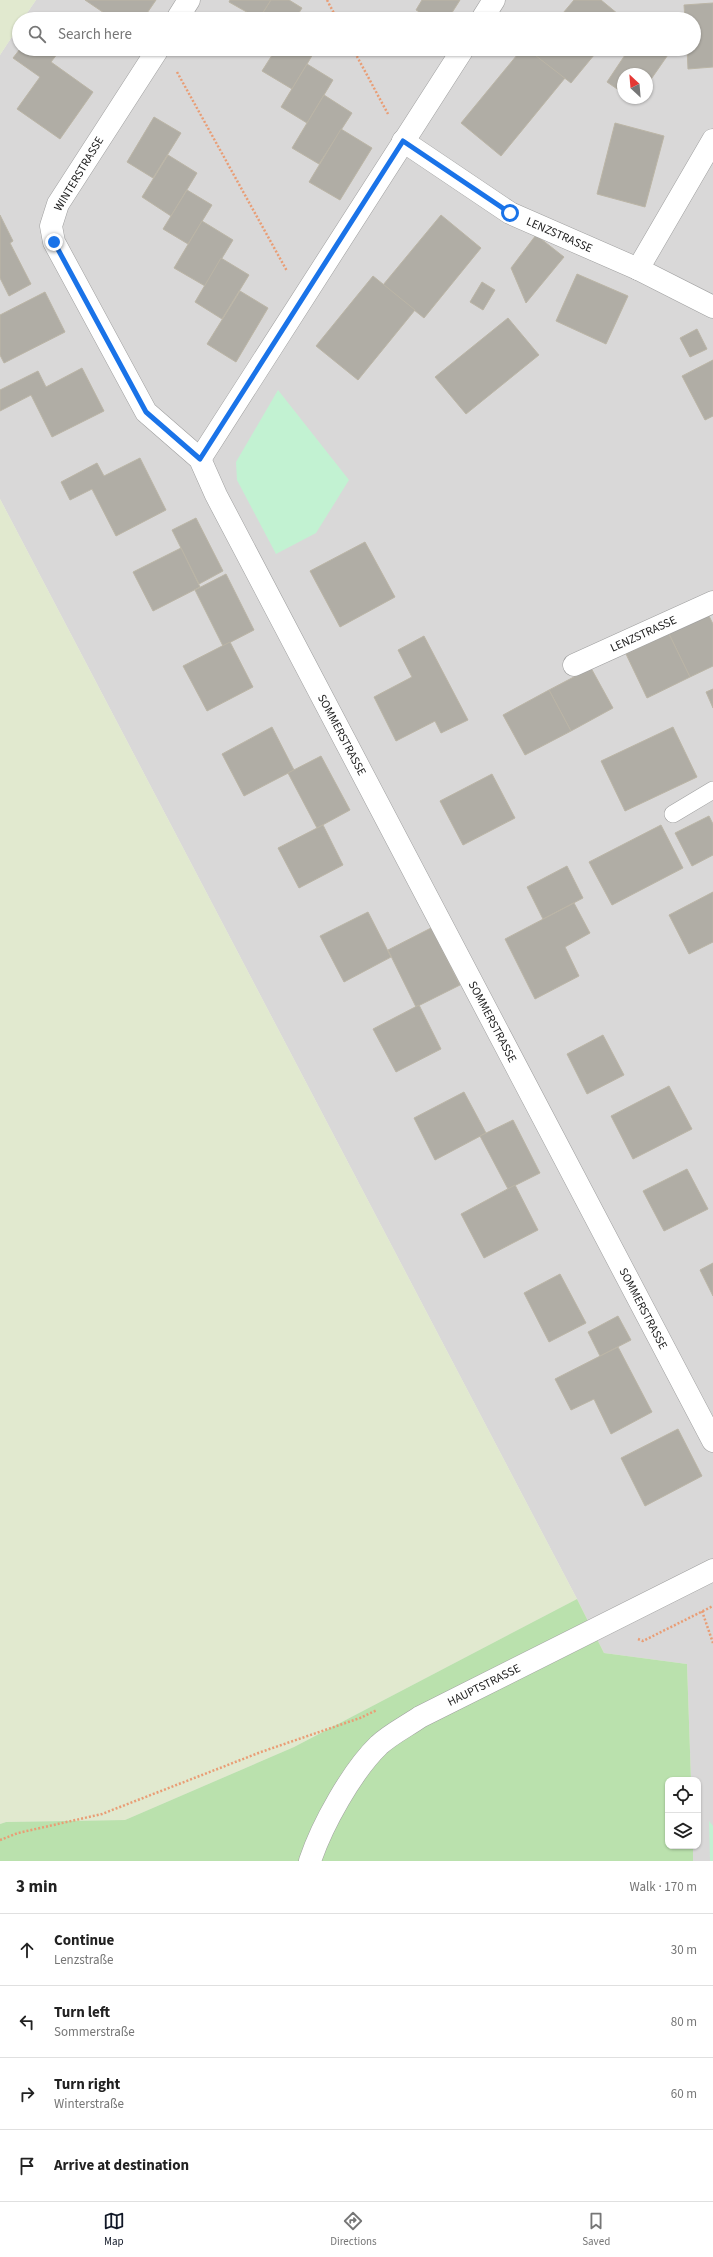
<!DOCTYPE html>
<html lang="en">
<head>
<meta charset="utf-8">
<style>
  body { margin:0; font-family:"Source Sans 3",sans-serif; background:#f6f6f6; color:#222 }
  .controls { position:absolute; right:12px; bottom:12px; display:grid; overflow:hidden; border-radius:8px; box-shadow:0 1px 3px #0004 }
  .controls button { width:36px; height:36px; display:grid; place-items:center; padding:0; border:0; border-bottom:1px solid #e0e0e0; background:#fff; color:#222; font:20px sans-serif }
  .compass { position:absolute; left:617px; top:68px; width:36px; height:36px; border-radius:50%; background:#fff; box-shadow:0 1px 3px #0004; rotate:334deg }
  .stop { position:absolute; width:12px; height:12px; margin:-9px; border:3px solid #1a73e8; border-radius:50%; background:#fff }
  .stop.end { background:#1a73e8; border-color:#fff; box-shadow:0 1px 4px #0008 }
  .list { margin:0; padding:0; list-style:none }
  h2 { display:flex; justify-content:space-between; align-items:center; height:52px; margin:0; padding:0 16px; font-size:17px }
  h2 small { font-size:13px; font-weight:400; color:#767676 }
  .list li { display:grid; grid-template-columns:26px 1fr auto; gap:12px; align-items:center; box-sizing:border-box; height:72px; padding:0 16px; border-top:1px solid #e0e0e0 }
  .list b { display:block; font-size:15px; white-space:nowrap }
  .list p { margin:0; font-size:13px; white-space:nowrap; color:#767676 }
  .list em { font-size:13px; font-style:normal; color:#767676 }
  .icon { flex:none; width:22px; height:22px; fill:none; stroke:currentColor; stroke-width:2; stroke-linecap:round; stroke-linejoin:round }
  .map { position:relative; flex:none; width:713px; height:1861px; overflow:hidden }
  .search { position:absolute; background:#fff; box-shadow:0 1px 3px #0004; left:12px; right:12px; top:12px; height:44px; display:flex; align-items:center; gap:10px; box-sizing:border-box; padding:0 14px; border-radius:22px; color:#767676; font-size:15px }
  .sheet { height:340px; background:#fff }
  nav { display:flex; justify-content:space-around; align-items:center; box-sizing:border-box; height:56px; border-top:1px solid #e0e0e0; background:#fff; font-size:11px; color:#767676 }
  nav a { display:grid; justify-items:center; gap:2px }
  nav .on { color:#111827 }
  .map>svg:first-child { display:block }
</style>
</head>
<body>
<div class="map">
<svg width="713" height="1861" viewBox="0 0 713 1861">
  <rect width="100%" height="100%" fill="#ecebe2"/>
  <path fill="#d9d8d8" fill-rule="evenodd" d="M36 0H713V1861H693V1846H698V1780H691L687 1664 604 1653 577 1599 0 499V55L19 26V49H694V19H23ZM623 74H647V98H623Z"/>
  <g fill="#e1e9cf">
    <polygon points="0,0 36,0 23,19 19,19 19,26 0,55"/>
    <polygon points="0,499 577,1599 294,1747 125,1820 6,1822 0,1824"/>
  </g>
  <polygon fill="#bae1ad" points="577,1599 604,1653 687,1664 691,1780 668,1780 668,1846 693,1846 693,1861 0,1861 0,1824 6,1822 125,1820 294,1747"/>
  <g fill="#c2f2d2">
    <polygon points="278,390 349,480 316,533 276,554 237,480 236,462"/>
    <polygon points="709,1821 713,1826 713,1861 710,1861"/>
  </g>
  <g fill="#b0ada5" stroke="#bbb5a6">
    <polygon points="85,0 156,0 143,19 113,19"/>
    <polygon points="230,0 271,0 259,19 229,2"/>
    <polygon points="271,0 289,0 302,8 295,19 259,19"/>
    <polygon points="422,0 460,0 448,19 431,19 416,10"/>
    <polygon points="574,0 601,0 624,19 558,19"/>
    <polygon points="713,3 713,67 688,69 687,49 694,49 694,19 685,19 684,5"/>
    <polygon points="20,49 61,49 51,62 93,92 60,139 17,109 40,77 13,58"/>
    <polygon points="263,49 276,49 273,55"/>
    <polygon points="276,49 316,49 292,89 262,71"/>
    <polygon points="522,49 528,49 565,78 501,156 461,123"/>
    <polygon points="534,49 599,49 571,83 531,52"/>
    <polygon points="629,49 672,49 647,85 647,74 623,74 623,93 607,82"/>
    <polygon points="307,64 333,80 307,123 281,107"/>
    <polygon points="324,95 352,113 319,164 292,148"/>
    <polygon points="154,117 181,133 153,178 127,162"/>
    <polygon points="615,123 664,136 645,207 597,194"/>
    <polygon points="341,129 372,148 340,200 309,182"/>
    <polygon points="168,155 197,173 171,216 142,197"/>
    <polygon points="187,190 212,205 188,244 163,229"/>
    <polygon points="0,215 13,241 10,243 31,284 9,296 0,278"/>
    <polygon points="441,215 481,248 424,318 383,285"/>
    <polygon points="202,221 233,240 205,286 174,268"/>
    <polygon points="536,235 564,257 526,303 511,268"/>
    <polygon points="221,258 249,275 222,319 195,302"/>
    <polygon points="577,274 628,296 606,344 556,321"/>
    <polygon points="373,276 415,310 358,380 316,346"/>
    <polygon points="482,282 495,290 483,310 470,302"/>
    <polygon points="240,291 268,308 236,362 207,344"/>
    <polygon points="45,292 65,332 4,363 0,355 0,315"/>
    <polygon points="508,318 539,355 466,414 435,377"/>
    <polygon points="697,329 707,349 690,357 680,338"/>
    <polygon points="713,360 713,416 705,420 682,376"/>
    <polygon points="82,368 104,411 52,437 31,395 0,411 0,390 38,371 46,387"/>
    <polygon points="140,458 166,510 116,536 92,489 70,500 61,482 97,463 104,476"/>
    <polygon points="196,518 223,571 199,584 172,530"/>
    <polygon points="365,542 395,597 340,627 310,571"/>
    <polygon points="181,548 200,587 153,611 133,572"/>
    <polygon points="226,574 254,630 223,646 195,590"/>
    <polygon points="708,614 713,624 713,666 690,677 669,634"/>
    <polygon points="669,634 690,677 647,698 626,654"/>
    <polygon points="424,636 468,720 441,733 435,721 396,741 374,697 412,677 398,650"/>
    <polygon points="230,642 253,687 207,711 183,666"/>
    <polygon points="591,668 613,708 571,731 549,690"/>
    <polygon points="713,689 713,708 706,692"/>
    <polygon points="549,690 571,731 525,755 503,715"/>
    <polygon points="272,727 294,770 244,796 222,754"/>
    <polygon points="673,727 697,777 625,811 601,761"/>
    <polygon points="321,756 350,810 317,828 288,773"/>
    <polygon points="492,774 515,818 463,845 440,801"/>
    <polygon points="709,816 713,824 713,855 692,866 675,833"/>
    <polygon points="323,825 343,865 299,888 278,848"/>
    <polygon points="661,825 683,868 612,905 589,862"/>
    <polygon points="567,866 583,898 543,919 527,887"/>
    <polygon points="713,892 713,942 689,954 669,915"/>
    <polygon points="574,903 590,933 565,947 579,976 535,999 505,939"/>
    <polygon points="368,912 391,957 344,982 320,936"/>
    <polygon points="431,928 460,985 416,1007 388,950"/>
    <polygon points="419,1005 441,1049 396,1072 373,1029"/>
    <polygon points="603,1035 624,1075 587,1094 567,1054"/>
    <polygon points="669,1086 692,1129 633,1159 611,1116"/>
    <polygon points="464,1092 486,1133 435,1160 414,1118"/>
    <polygon points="513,1120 540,1173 508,1189 480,1136"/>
    <polygon points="687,1169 708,1209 664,1231 643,1191"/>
    <polygon points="515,1185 538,1230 484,1258 461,1214"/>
    <polygon points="713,1263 713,1296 700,1270"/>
    <polygon points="560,1274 586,1323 549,1342 524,1293"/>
    <polygon points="618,1316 631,1340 600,1356 588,1332"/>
    <polygon points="618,1347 652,1412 611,1434 594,1399 571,1410 555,1379"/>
    <polygon points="678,1429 702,1476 645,1506 621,1458"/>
  </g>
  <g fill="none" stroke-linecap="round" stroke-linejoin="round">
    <g stroke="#9f9f9f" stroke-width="18">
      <polyline id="service" points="673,814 713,790"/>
    </g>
    <g stroke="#9f9f9f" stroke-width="23">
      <g id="minor">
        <polyline points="177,19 189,0"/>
        <polyline points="482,19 494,0"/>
        <path id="s1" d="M158 49 58 204 51 226 54 242 146 412 200 459 216 495 713 1441"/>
        <path id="s2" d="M403 141 510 213 638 269 713 307"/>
        <polyline points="638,269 713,140"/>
        <polyline points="200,459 463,49"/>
        <path id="s3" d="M574 665 713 602"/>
      </g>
    </g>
    <g stroke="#9f9f9f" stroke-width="23">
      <g id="tertiary">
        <path id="s4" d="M310 1861C322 1825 352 1771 379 1745 391 1734 407 1726 420 1717L713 1570"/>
      </g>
    </g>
    <g stroke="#e99d75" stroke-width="2.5" stroke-dasharray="2 2" stroke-linecap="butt">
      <polyline points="327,0 337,19"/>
      <polyline points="353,49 388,114"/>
      <polyline points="177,72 287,271"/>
      <polyline points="702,1611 713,1643"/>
      <polyline points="638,1639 643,1641 713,1606"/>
      <polyline points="0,1840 18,1833 102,1814 261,1752 360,1718 377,1710"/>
    </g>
    <use href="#service" stroke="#fff" stroke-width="17"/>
    <use href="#minor" stroke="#fff" stroke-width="22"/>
    <use href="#tertiary" stroke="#fff" stroke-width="22"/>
  </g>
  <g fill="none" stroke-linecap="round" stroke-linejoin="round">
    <polyline stroke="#1a73e8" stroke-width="5" points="54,242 146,412 200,459 403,141 510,213"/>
  </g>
  <g text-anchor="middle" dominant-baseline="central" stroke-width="4" stroke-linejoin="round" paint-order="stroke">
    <g font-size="12" fill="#1b1b1b" stroke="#fff">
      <text transform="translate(79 174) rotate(-59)">WINTERSTRASSE</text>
      <text stroke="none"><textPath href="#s2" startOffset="183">LENZSTRASSE</textPath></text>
      <text stroke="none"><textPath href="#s3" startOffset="76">LENZSTRASSE</textPath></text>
      <text stroke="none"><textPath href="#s1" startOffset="799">SOMMERSTRASSE</textPath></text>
      <text stroke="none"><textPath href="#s1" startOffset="1123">SOMMERSTRASSE</textPath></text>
      <text stroke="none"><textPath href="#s1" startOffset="1447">SOMMERSTRASSE</textPath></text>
      <text stroke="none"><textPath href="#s4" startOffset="257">HAUPTSTRASSE</textPath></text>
    </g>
  </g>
</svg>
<div class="controls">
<button><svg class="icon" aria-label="locate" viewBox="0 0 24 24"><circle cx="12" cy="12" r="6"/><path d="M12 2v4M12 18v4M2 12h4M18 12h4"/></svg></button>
<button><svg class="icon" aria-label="layers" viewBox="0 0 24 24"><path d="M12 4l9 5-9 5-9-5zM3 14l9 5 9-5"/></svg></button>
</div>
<svg class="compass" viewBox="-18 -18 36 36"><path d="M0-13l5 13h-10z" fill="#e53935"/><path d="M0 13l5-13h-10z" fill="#767676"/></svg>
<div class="stop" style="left:510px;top:213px"></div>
<div class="stop end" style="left:54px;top:242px"></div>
<div class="search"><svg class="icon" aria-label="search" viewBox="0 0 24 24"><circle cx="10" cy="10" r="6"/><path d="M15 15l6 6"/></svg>Search here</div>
</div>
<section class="sheet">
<h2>3 min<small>Walk · 170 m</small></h2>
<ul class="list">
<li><svg class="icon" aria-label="ahead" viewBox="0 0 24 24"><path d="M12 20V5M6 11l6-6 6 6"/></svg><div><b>Continue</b><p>Lenzstraße</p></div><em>30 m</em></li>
<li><svg class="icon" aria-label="left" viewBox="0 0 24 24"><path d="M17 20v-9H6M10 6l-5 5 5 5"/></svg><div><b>Turn left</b><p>Sommerstraße</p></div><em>80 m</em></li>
<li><svg class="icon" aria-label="right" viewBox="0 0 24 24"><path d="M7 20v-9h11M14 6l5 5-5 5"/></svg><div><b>Turn right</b><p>Winterstraße</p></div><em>60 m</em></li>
<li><svg class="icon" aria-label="arrive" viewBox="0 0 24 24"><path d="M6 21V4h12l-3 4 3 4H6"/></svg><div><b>Arrive at destination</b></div></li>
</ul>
</section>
<nav>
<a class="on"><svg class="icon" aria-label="map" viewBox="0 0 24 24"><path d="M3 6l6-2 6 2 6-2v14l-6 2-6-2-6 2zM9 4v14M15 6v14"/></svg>Map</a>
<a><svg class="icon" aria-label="directions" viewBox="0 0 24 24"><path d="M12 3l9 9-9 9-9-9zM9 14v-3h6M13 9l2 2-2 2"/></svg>Directions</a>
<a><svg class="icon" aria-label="saved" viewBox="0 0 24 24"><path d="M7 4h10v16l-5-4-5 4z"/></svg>Saved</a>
</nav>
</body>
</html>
